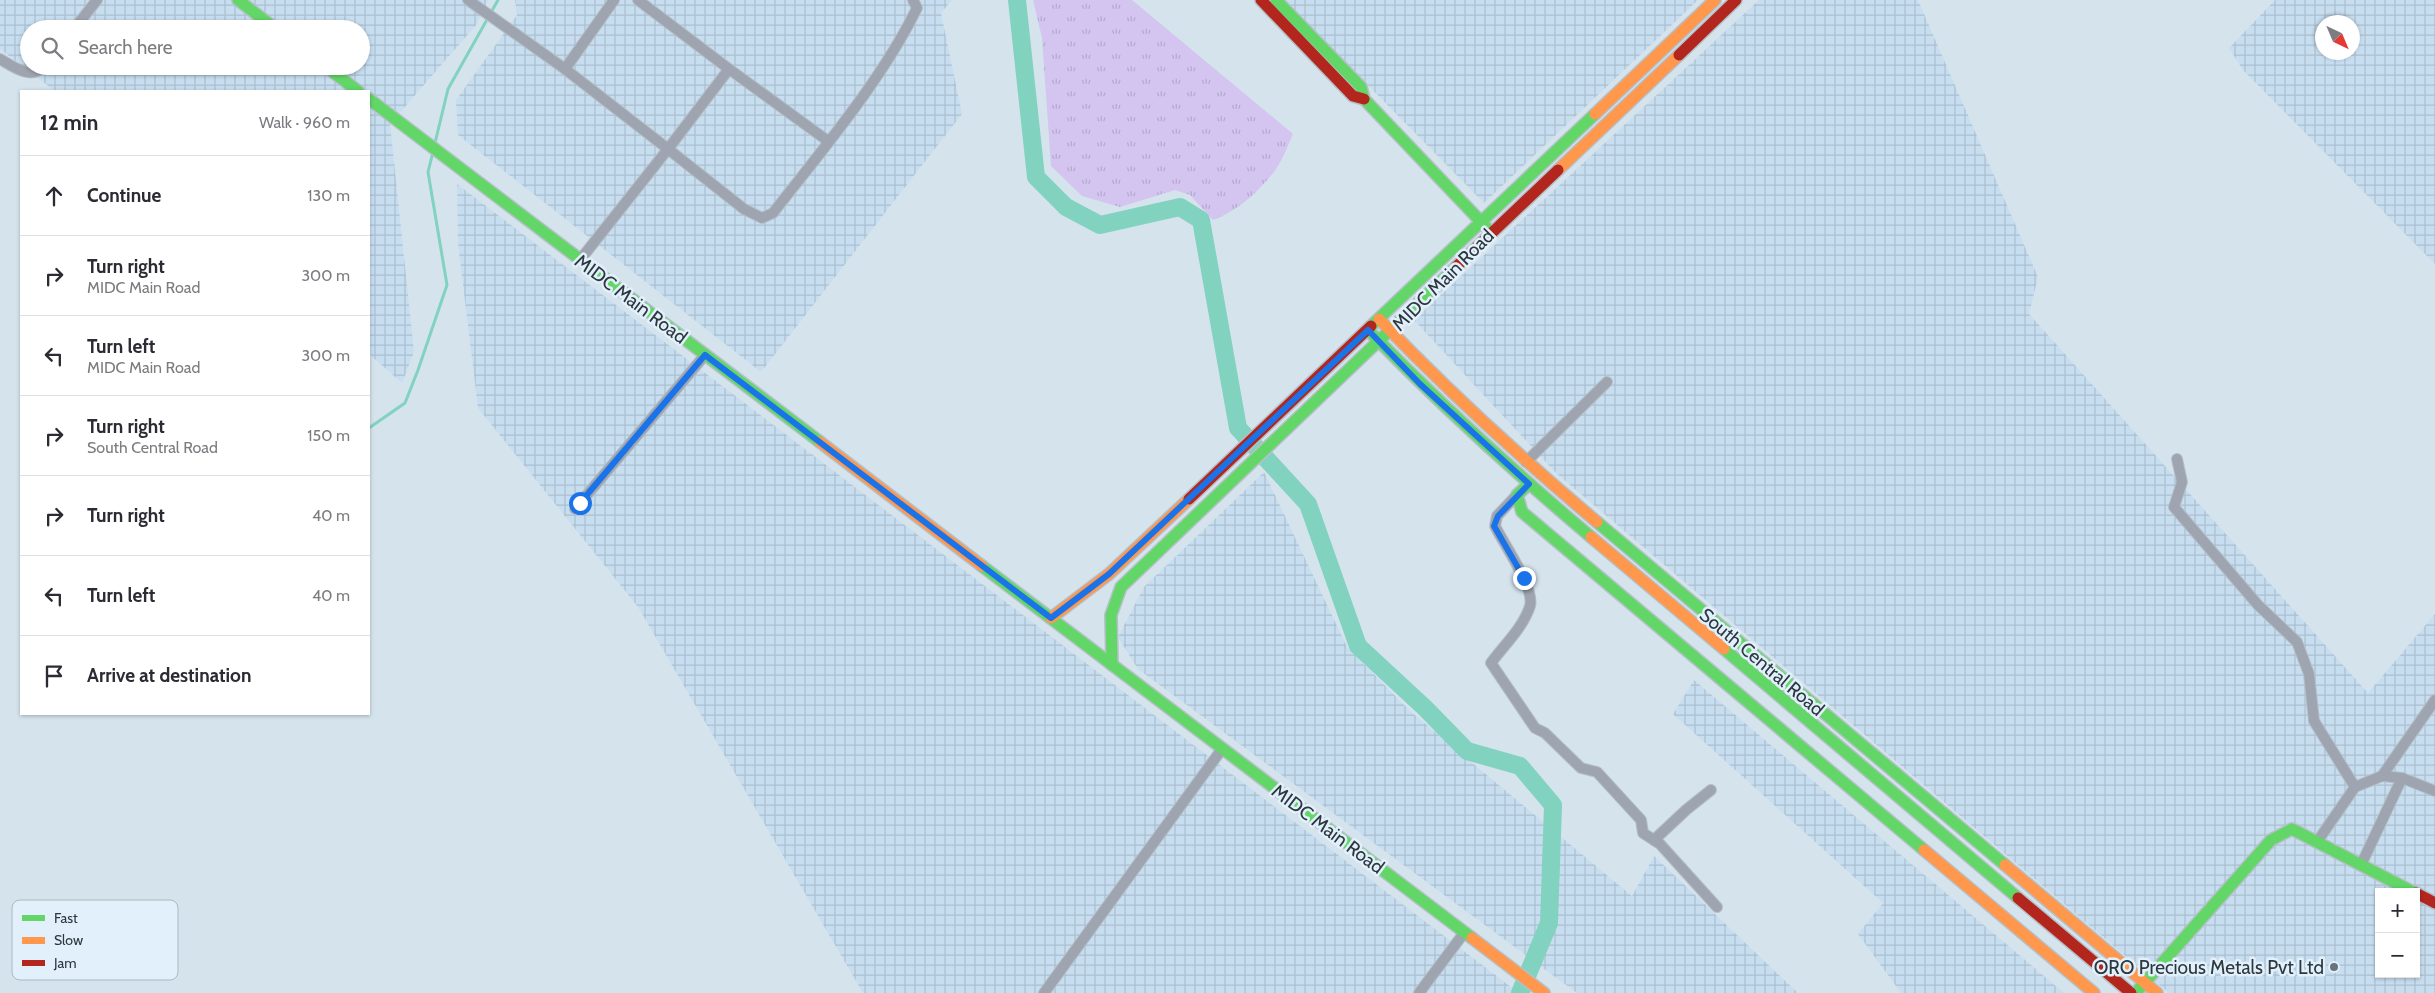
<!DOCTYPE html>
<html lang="en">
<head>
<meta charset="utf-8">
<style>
  body { margin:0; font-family:Cabin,sans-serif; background:#f2f2f3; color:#2b2b33 }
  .controls { position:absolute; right:15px; bottom:15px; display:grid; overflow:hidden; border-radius:0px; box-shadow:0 1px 4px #0004 }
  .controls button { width:45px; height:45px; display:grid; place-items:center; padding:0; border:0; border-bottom:1px solid #e1e1e2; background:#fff; color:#2b2b33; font:25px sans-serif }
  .compass { position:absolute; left:2315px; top:15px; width:45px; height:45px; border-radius:50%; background:#fff; box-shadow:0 1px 4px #0004; rotate:136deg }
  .stop { position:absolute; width:15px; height:15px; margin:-11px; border:4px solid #1a73e8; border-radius:50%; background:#fff }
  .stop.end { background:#1a73e8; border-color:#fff; box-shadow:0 1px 5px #0008 }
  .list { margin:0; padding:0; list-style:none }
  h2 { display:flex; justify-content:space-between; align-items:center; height:65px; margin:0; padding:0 20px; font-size:21px }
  h2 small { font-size:16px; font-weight:400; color:#7c7c81 }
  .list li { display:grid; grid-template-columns:32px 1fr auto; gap:15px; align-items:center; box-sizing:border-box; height:80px; padding:0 20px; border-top:1px solid #e1e1e2 }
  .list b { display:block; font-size:19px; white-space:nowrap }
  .list p { margin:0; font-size:16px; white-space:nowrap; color:#7c7c81 }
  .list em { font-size:16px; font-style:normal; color:#7c7c81 }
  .icon { flex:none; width:28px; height:28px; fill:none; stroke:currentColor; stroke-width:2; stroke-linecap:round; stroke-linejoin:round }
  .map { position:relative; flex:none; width:2435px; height:993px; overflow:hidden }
  .search { position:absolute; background:#fff; box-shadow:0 1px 4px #0004; left:20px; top:20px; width:350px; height:55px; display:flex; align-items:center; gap:12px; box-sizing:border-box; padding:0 18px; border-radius:28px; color:#7c7c81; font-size:19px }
  .panel { position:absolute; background:#fff; box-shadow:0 1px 4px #0004; left:20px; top:90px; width:350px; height:625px; border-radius:0px }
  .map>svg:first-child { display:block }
</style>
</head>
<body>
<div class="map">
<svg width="2435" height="993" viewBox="0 0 2435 993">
  <defs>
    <pattern id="industrial-grid" width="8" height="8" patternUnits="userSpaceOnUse" patternTransform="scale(1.25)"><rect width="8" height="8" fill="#c7def0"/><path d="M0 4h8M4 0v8" fill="none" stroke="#abbfcf"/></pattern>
    <pattern id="park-tufts" width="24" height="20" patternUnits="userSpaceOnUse" patternTransform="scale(1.25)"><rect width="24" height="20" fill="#d4c4f0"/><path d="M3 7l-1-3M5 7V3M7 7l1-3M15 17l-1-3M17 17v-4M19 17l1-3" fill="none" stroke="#b6a9cf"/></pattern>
  </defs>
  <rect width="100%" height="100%" fill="#d5e3ed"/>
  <g fill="url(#industrial-grid)" fill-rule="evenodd">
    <path d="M0 0H488L476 25 390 124 414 352 402 383 369 354V91H55L0 49ZM29 29H361V66H29Z"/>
    <polygon points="515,0 952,0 941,13 962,114 761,372 458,135 456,100 517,15"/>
    <polygon points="1284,0 1698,0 1484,203"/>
    <path d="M1759 0H1918L2038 277 2029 314 2368 693 2435 614V993H2169L1556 473 1414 320ZM2379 892H2416V974H2379Z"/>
    <path d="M2275 0H2435V264L2243 70 2229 48ZM2322 22H2352V52H2322Z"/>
    <polygon points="457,184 1519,993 863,993 638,607 478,408 458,243"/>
    <polygon points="1264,472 1347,647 1410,711 1632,896 1654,856 1798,993 1577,993 1138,669 1118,637 1144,587"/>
    <polygon points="1694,680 2064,993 1901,993 1858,934 1883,903 1673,714"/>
  </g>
  <path fill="url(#park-tufts)" d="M1033 0H1132L1293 134C1288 145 1283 159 1276 169 1260 191 1238 211 1213 220L1190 195 1175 190 1120 207 1082 196 1051 166 1042 38Z"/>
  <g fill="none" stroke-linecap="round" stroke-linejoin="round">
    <g stroke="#82d2c0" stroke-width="3">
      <polyline points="435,143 448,89 498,0"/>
      <polyline points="369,428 405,403 418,370 447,285 428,172 433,152"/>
    </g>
    <polyline stroke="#82d2c0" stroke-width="18" points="1017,0 1036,177 1066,207 1100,225 1180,207 1201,220 1238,428 1308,504 1358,646 1425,708 1467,751 1520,766 1553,805 1549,923 1520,993"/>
    <g stroke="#b5c0c8" stroke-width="12">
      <g id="street">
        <polyline points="468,0 565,69 668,149 729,69 638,0"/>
        <polyline points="74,29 97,0"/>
        <path d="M0 59C12 66 32 81 44 66"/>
        <polyline points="565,69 614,0"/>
        <polyline points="729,69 828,141"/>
        <path d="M580 260 668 149 744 209 762 218 773 213C822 150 882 80 917 8L913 0"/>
        <polyline points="2177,459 2182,482 2174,507 2258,605 2297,642 2309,674 2314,721 2355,787"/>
        <polyline points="1526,462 1607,382"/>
        <path d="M1517 495 1497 516 1495 526C1503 543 1535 588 1530 606 1523 628 1504 645 1491 663L1535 728 1545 733 1581 768 1597 772 1641 820 1643 833 1660 844 1717 907"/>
        <polyline points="575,509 705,355"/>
        <polyline points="2382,776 2435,700"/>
        <polyline points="2402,778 2435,791"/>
        <polyline points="1654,840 1686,810 1711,790"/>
        <polyline points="2317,842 2355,787 2382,776 2402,778 2361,865"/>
        <polyline points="1044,993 1222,749"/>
        <polyline points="1419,993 1464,933"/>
      </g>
    </g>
    <g stroke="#b5c0c8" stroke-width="14">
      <g id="fast">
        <polyline points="238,0 276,29"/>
        <polyline points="1276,0 1361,87 1364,99 1486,227"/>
        <polyline points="325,66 358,91"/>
        <polyline points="369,99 820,442"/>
        <polyline points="1371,326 1595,114"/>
        <path d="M1368 330C1439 403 1513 471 1591 537"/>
        <polyline points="1529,484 1517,495 1522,512 1924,850"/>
        <polyline points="1597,522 2005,865"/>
        <polyline points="982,566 1472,938"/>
        <polyline points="1724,649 2018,898"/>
        <polyline points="1112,665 1111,615 1121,587 1456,267"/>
        <polyline points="2139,989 2271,840 2292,829 2413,892"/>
      </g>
    </g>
    <g stroke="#b5c0c8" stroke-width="14">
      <g id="slow">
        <polyline points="1595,114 1715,0"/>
        <polyline points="1558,170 1679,55"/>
        <path d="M1379 319C1448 391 1521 458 1597 522"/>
        <polyline points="820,442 982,566"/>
        <polyline points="1591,537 1724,649"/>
        <polyline points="1051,618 1109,574 1189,499"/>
        <polyline points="1924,850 2094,993"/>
        <polyline points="2005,865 2157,993"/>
        <polyline points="1472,938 1544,993"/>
      </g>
    </g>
    <g stroke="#b5c0c8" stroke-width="14">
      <g id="jam">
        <polyline points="1261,0 1353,96 1364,99"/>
        <polyline points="1679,55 1736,0"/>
        <polyline points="1456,267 1558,170"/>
        <polyline points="1189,499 1371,326"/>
        <polyline points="2416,893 2435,903"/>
        <polyline points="2018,898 2131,993"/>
      </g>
    </g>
    <use href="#street" stroke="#9fa5b0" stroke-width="10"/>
    <use href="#fast" stroke="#63d668" stroke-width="11"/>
    <use href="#slow" stroke="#ff974d" stroke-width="11"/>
    <use href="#jam" stroke="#b3261e" stroke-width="11"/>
  </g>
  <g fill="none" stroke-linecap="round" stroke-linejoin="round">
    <polyline stroke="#1a73e8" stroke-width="6" points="580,503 705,355 1051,618 1109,574 1368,330 1420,384 1529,484 1498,516 1494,526 1524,578"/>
  </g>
  <circle fill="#68737b" stroke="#e1f0fb" stroke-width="2" cx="2334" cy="967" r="5"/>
  <g text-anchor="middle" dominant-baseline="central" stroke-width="5" stroke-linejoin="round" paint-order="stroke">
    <g font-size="19" fill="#2d373e" stroke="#e1f0fb">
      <text transform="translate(1443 280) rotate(-45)">MIDC Main Road</text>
      <text transform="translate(631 299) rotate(37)">MIDC Main Road</text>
      <text transform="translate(1762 662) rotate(40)">South Central Road</text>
      <text transform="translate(1328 829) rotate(37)">MIDC Main Road</text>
    </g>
    <g font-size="19" fill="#2d373e" stroke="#e1f0fb" text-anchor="end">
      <text x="2324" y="967">ORO Precious Metals Pvt Ltd</text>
    </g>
  </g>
  <rect x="12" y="900" width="166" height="80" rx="8" fill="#e1f0fb" stroke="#abb8c2" stroke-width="1"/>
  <rect x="22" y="915" width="23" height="6" fill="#63d668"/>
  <rect x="22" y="937" width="23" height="7" fill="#ff974d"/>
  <rect x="22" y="960" width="23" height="6" fill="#b3261e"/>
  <g font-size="14" fill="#2d373e">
    <text x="54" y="923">Fast</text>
    <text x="54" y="945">Slow</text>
    <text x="54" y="968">Jam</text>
  </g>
</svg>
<div class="controls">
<button>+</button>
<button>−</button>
</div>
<svg class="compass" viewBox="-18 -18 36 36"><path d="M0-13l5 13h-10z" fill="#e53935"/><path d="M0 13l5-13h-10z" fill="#7c7c81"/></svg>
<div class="stop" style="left:580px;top:503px"></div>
<div class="stop end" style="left:1524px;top:578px"></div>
<div class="search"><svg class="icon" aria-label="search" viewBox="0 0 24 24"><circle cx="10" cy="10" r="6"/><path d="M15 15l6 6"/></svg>Search here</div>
<section class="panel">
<h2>12 min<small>Walk · 960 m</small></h2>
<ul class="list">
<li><svg class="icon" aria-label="ahead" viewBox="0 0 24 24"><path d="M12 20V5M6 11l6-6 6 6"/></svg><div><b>Continue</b></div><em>130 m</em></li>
<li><svg class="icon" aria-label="right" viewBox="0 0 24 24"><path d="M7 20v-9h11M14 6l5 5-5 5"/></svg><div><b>Turn right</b><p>MIDC Main Road</p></div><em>300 m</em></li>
<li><svg class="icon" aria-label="left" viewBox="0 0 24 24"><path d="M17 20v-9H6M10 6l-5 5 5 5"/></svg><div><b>Turn left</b><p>MIDC Main Road</p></div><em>300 m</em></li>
<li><svg class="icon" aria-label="right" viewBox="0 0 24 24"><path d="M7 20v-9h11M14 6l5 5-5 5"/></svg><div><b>Turn right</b><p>South Central Road</p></div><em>150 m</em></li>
<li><svg class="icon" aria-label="right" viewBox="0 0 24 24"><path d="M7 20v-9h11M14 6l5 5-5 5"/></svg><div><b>Turn right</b></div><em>40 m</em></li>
<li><svg class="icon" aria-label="left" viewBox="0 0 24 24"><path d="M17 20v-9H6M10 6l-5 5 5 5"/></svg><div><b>Turn left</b></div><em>40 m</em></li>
<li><svg class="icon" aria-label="arrive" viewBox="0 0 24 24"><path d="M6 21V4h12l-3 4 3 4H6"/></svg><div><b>Arrive at destination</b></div></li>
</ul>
</section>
</div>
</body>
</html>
